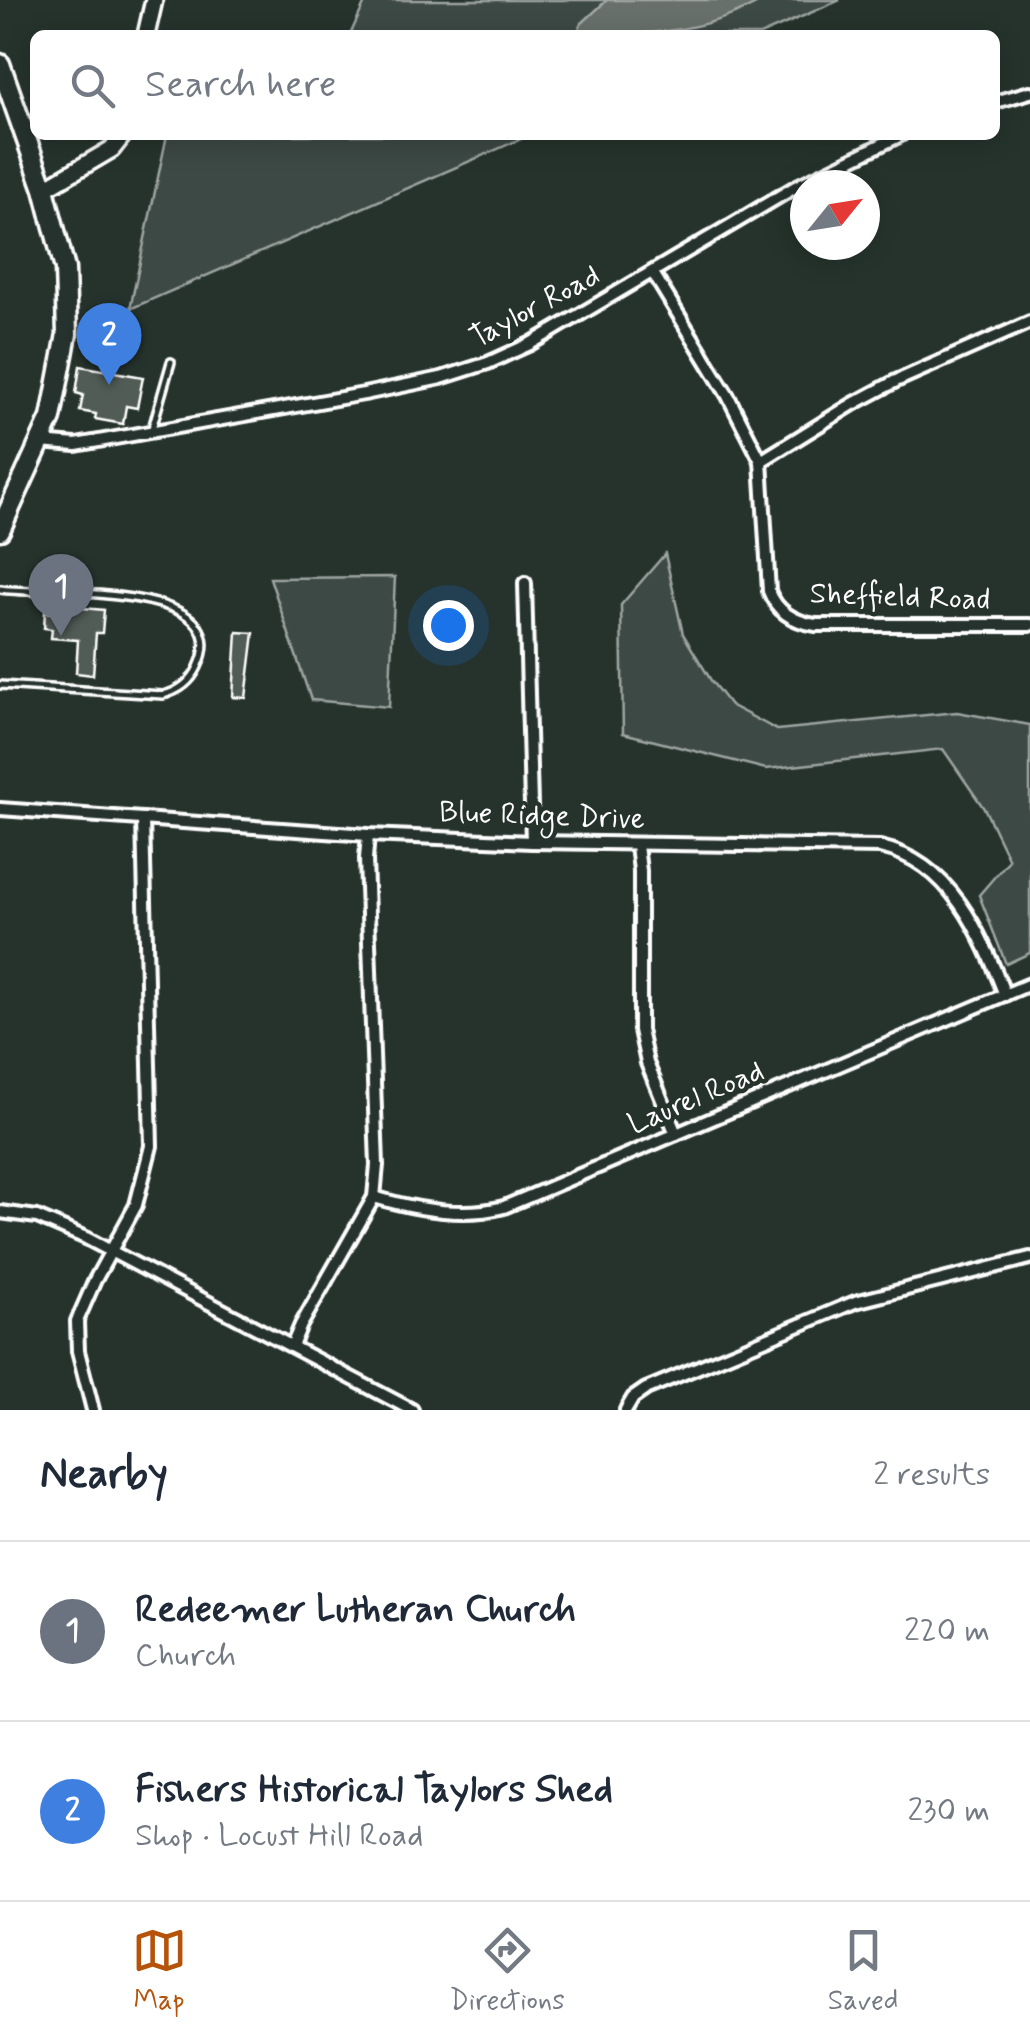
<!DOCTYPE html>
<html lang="en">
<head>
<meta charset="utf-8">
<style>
  body { margin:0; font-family:Mynerve,sans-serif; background:#f2f2f3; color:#1f2937 }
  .compass { position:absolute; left:790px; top:170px; width:90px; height:90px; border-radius:50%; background:#fff; box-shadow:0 5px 25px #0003; rotate:60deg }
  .you { position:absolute; left:448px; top:625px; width:35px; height:35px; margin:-25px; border:8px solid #fff; border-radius:50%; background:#1a73e8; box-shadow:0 0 0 15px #1a73e833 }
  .badge { display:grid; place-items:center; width:65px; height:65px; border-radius:50%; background:#b45309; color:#fff; font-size:32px; font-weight:700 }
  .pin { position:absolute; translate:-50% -82px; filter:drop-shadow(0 2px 5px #0008) }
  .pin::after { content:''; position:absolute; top:52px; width:35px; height:30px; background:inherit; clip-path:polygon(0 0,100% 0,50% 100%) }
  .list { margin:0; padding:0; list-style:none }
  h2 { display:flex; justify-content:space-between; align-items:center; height:130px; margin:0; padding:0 40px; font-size:42px }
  h2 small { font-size:32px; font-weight:400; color:#747a83 }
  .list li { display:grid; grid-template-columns:65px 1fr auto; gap:30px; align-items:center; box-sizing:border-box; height:180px; padding:0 40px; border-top:2px solid #e0e1e3 }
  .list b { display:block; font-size:38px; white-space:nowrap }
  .list p { margin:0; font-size:32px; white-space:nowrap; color:#747a83 }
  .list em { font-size:32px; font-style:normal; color:#747a83 }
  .icon { flex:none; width:55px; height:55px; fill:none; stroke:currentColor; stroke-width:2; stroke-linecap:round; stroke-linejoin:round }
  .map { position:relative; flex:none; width:1030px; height:1410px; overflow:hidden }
  .search { position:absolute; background:#fff; box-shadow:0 5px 25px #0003; left:30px; right:30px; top:30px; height:110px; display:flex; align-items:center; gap:25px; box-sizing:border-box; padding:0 35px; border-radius:15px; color:#747a83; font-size:38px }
  .sheet { height:490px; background:#fff }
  nav { display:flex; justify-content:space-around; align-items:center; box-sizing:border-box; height:140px; border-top:2px solid #e0e1e3; background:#fff; font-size:28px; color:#747a83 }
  nav a { display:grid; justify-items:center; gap:5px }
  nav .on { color:#b45309 }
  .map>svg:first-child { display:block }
</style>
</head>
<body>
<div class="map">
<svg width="1030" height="1410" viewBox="0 0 1030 1410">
  <rect width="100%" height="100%" fill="#26332d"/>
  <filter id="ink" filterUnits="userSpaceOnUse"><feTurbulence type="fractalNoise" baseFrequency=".01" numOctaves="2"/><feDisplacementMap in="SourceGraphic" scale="20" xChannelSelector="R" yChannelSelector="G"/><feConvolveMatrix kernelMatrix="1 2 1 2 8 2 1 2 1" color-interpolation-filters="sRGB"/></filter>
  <g filter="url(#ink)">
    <g fill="#3e4944" stroke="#9ea4a2" stroke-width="2.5">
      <polygon points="366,0 840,0 760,35 350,35"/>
      <polygon points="167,135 530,135 130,309"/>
      <polygon points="665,554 683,634 712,682 730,705 777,730 957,712 1030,725 1030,953 1006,964 979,895 1009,860 985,810 943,749 766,769 623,733 621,605"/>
      <polygon points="395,577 389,707 311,700 270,578"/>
    </g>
    <path fill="#67706c" stroke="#a4a9a7" stroke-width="2.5" d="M607 0H763C706 34 640 35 577 35L581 24Z"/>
    <g fill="#515c57" stroke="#fff" stroke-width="2.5">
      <polygon points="80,366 143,377 137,408 126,406 123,424 95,419 96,414 80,411 83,395 76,393"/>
      <polygon points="54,600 72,602 71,607 104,610 102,633 96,633 93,675 76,673 78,640 51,638 52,629 44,628 45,612 53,613"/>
      <polygon points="237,632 254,633 246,698 233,697"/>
    </g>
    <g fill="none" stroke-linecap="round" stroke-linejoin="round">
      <g stroke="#fff" stroke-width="12">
        <g id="service">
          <polyline points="151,432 171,362"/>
          <path d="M0 589C42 596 240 579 198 667 191 682 179 691 163 695L0 685"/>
        </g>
      </g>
      <g stroke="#fff" stroke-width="18">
        <g id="minor">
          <polyline points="995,102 1030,92"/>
          <path d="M653 273 728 396 761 461 769 591C777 612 794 622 816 625H1030"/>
          <polyline points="40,442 76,445 364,394 441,378 488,363 530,344 797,186 901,135"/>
          <polyline points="761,461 853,404 896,381 1030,322"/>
          <polyline points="525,583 532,842"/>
          <path d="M0 809 368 835 532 842 880 847C951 862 981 934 1005 995"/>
          <polyline points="637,845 640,871 640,1030 647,1063 676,1134"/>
          <path d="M374 1197C414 1209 463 1218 504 1207L1030 984"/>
          <polyline points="0,1212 37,1217 86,1238 412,1410"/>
          <polyline points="292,1346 301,1325 374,1197 377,1165 366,859 368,835"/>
          <polyline points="93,1410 78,1351 77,1321 95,1280 136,1205 151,1146 143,819"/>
          <polyline points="626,1410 633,1398 646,1389 855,1302 1030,1258"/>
        </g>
      </g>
      <g stroke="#fff" stroke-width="22">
        <g id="secondary">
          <polyline points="146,35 154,0"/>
          <polyline points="44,189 112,149 123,135"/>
        </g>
      </g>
      <g stroke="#fff" stroke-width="25">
        <polyline id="primary" points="0,64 44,189 65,269 67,334 51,418 0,530"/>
      </g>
      <use href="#service" stroke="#26332d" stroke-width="5"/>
      <use href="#minor" stroke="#26332d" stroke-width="10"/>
      <use href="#secondary" stroke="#26332d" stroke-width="15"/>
      <use href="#primary" stroke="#26332d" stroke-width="18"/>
    </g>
  </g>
  <g text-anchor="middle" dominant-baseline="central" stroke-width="9" stroke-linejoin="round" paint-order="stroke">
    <g font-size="30" fill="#fff" stroke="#26332d">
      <text transform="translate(535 307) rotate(-28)">Taylor Road</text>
      <text transform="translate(900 597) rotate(2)">Sheffield Road</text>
      <text transform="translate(542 816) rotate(2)">Blue Ridge Drive</text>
      <text transform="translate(696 1098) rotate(-23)">Laurel Road</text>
    </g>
  </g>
</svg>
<svg class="compass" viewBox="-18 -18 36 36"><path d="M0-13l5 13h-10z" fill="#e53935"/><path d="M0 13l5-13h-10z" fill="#747a83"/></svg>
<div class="you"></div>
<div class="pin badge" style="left:61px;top:636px;background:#6b7280">1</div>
<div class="pin badge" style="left:109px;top:385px;background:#3f7fe0">2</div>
<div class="search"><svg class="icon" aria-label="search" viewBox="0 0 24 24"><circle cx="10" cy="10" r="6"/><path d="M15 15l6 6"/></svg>Search here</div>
</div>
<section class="sheet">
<h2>Nearby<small>2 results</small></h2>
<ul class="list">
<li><span class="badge" style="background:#6b7280">1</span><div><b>Redeemer Lutheran Church</b><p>Church</p></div><em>220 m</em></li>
<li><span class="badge" style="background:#3f7fe0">2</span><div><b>Fishers Historical Taylors Shed</b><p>Shop · Locust Hill Road</p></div><em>230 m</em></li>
</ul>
</section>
<nav>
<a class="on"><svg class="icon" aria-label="map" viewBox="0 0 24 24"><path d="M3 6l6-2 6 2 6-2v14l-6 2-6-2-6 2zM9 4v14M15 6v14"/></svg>Map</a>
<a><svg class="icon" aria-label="directions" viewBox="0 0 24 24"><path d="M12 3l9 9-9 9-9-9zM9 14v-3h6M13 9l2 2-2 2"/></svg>Directions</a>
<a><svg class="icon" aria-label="saved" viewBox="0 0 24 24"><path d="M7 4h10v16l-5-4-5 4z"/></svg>Saved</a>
</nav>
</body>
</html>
